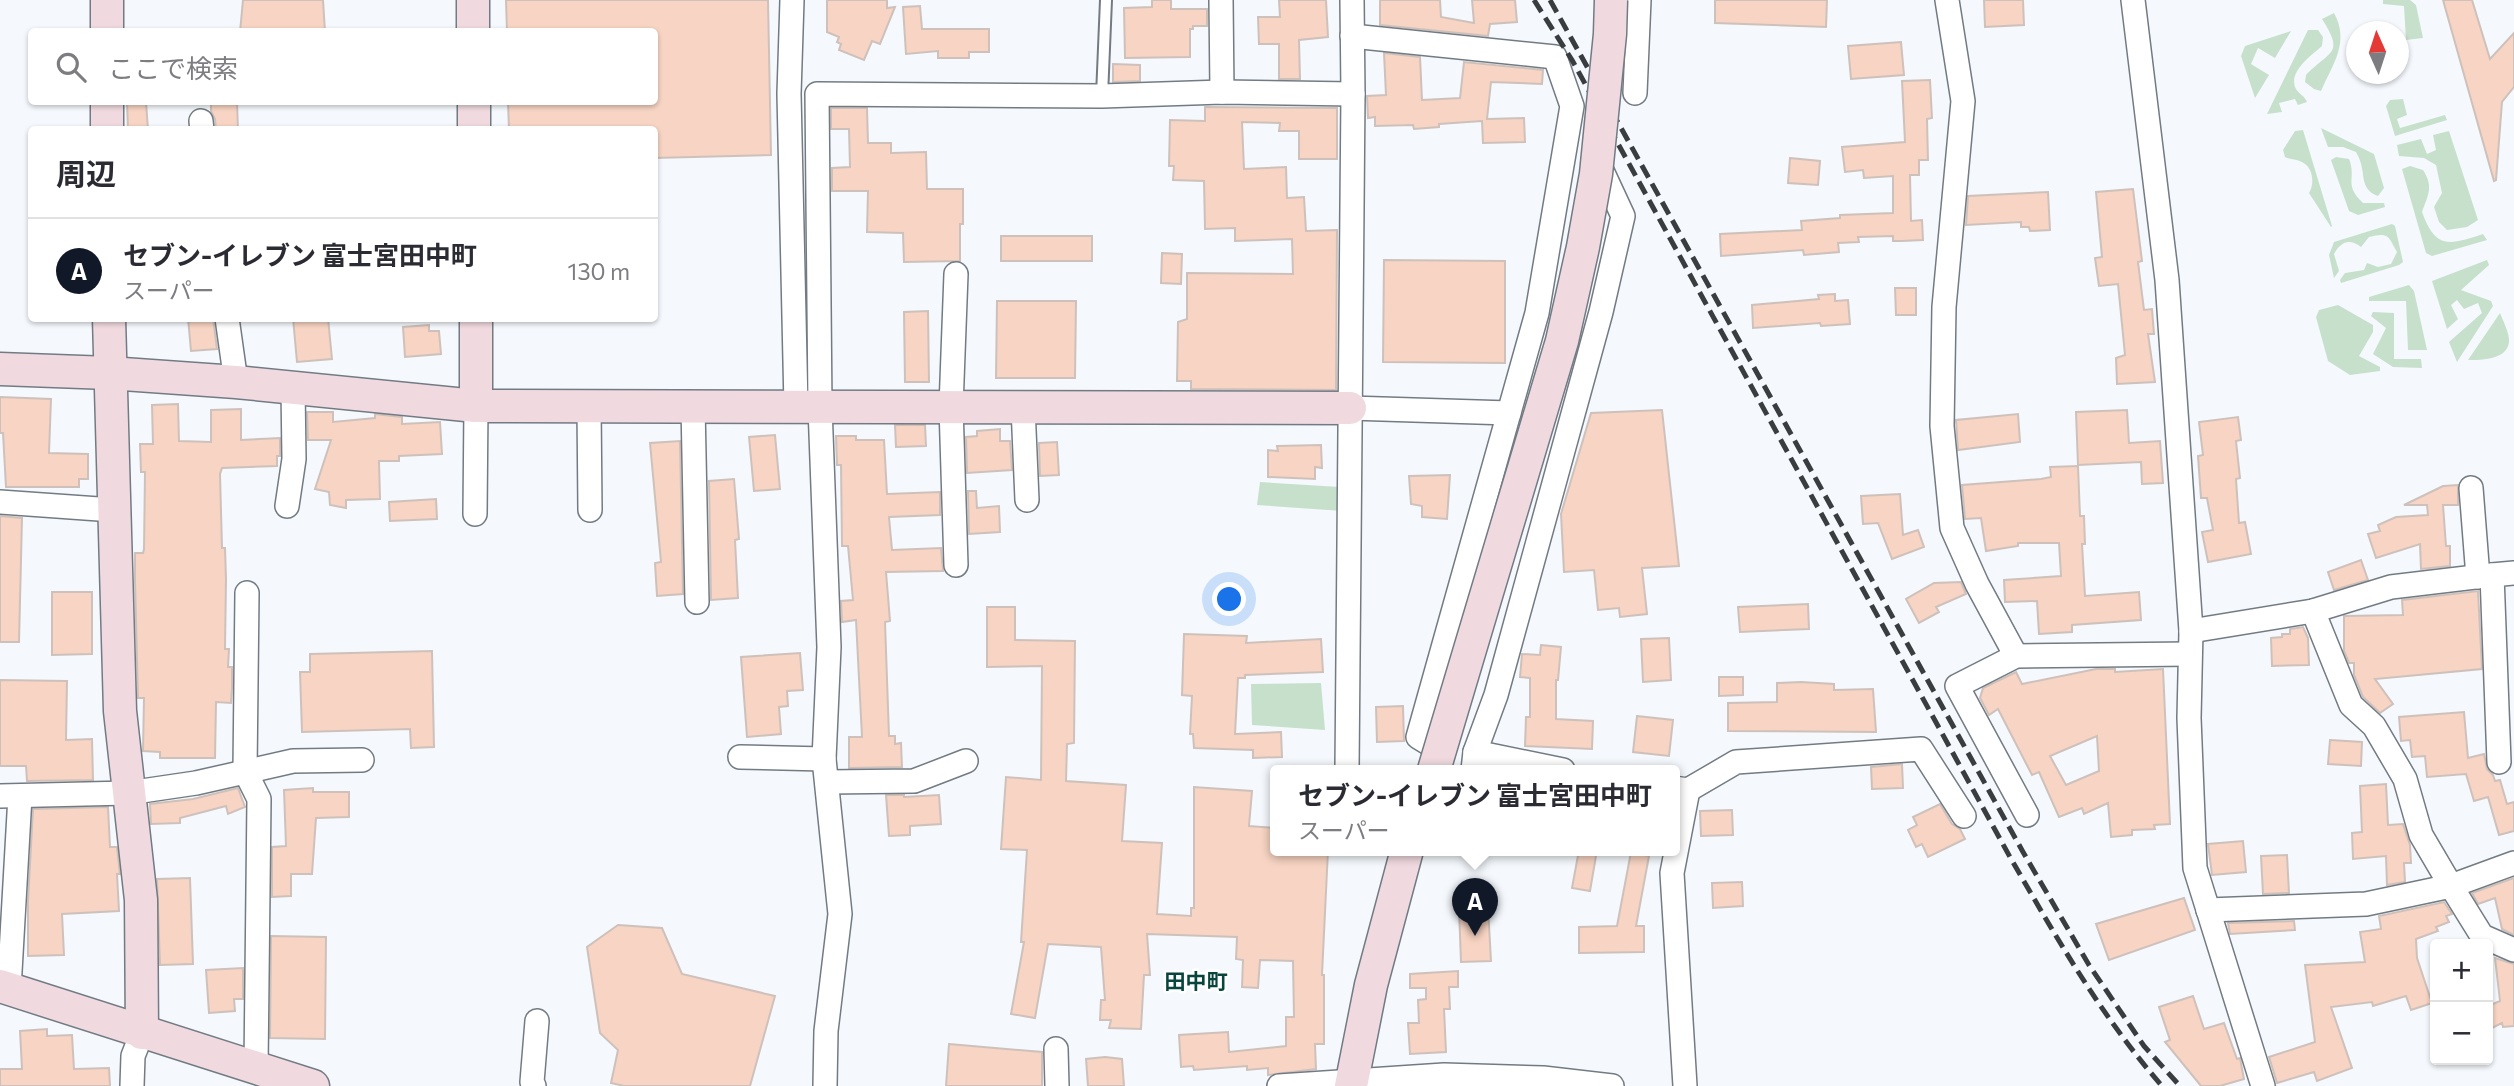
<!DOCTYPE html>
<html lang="ja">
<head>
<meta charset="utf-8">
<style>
  body { margin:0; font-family:Commissioner,"Noto Sans JP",sans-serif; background:#f2f2f3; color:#2b2b33 }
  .controls { position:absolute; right:21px; bottom:21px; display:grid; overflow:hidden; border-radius:7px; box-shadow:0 2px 5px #0004 }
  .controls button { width:63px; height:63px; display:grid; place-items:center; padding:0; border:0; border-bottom:2px solid #e1e1e2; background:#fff; color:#2b2b33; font:35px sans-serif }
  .compass { position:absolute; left:2346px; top:21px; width:63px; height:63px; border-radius:50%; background:#fff; box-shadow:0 2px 5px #0004; rotate:357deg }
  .you { position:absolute; left:1230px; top:600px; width:24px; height:24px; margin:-18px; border:5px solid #fff; border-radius:50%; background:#1a73e8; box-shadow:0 0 0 10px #1a73e833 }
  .badge { display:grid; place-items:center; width:46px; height:46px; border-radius:50%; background:#111827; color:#fff; font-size:23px; font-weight:700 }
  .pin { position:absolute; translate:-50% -58px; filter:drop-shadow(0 2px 4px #0008) }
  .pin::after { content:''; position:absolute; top:37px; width:24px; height:21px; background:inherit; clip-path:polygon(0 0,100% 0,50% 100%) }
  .popup { position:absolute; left:1270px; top:765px; width:410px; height:91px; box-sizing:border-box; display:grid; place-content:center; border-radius:7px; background:#fff; filter:drop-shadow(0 2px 5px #0005); font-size:23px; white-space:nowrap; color:#7c7c81 }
  .popup b { font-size:26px; color:#2b2b33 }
  .popup::after { content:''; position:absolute; left:50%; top:100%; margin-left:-14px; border:14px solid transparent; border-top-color:#fff }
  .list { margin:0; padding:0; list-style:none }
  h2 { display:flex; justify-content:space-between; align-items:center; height:91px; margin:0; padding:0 28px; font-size:30px }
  h2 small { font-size:23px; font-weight:400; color:#7c7c81 }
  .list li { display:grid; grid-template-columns:46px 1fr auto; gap:21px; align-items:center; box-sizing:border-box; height:105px; padding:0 28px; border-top:2px solid #e1e1e2 }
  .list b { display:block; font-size:26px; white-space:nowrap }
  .list p { margin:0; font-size:23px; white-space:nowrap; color:#7c7c81 }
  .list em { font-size:23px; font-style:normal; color:#7c7c81 }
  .icon { flex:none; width:38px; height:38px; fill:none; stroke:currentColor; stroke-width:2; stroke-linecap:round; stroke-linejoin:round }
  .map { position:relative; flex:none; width:2514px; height:1086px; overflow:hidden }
  .search { position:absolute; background:#fff; box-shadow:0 2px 5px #0004; left:28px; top:28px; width:630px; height:77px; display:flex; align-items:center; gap:18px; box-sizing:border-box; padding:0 24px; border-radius:7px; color:#7c7c81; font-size:26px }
  .panel { position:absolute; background:#fff; box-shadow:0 2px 5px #0004; left:28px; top:126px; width:630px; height:196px; border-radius:7px }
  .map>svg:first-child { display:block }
</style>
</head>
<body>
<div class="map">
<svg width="2514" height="1086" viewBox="0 0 2514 1086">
  <rect width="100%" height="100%" fill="#f5f9fd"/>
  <g fill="#c6e0cc">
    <polygon points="2383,0 2410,0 2416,5 2423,38 2406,40 2404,6 2383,4"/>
    <path d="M2334 13C2350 42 2333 64 2321 91L2314 89 2305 82 2306 75C2330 50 2345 55 2322 19Z"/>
    <path d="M2308 30H2318L2323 37 2322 46C2312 55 2287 72 2296 89 2299 94 2305 96 2307 102L2298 105 2295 99 2279 103 2282 112 2267 114Z"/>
    <polygon points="2291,31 2275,58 2258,48 2251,64 2269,75 2255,98 2241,56 2245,46"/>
    <polygon points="2403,99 2407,115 2397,119 2400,128 2445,115 2447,120 2395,136 2386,106 2390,100"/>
    <path d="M2321 128 2374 154 2384 188 2378 196C2357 188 2368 172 2356 152L2343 147H2328Z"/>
    <path d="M2303 130 2332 226 2331 227 2309 193C2315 184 2313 167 2302 162 2297 159 2291 160 2285 157L2283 150 2295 131Z"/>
    <polygon points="2449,131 2478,220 2467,227 2447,230 2439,222 2434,207 2442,193 2436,165 2424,158 2399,156 2397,145 2421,139 2427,154 2436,150 2433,135"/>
    <path d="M2336 157 2349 159C2357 179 2343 184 2363 203H2384L2385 207 2358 215 2349 211 2331 160Z"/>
    <path d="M2410 166 2423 170C2434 187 2428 195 2422 212 2436 250 2449 245 2483 234L2487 240 2432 256 2426 253 2402 169Z"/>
    <path d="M2392 224 2395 226 2403 262 2399 265 2341 283 2340 280 2345 273 2364 270 2367 263 2378 267 2391 264 2397 252C2388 236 2389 232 2369 237L2361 247C2349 238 2341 242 2334 254L2339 271 2334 278 2329 255 2334 242Z"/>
    <polygon points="2487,260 2489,265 2461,290 2491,301 2493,306 2457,362 2449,342 2482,313 2478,303 2464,309 2457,300 2451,305 2458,319 2447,329 2432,281"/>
    <polygon points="2409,285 2414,291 2427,350 2408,350 2406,301 2369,301 2369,297"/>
    <polygon points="2338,305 2373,325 2373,332 2359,356 2380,367 2380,371 2350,375 2328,361 2316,317 2319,310"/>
    <polygon points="2373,312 2394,313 2394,359 2421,359 2422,368 2393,367 2373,354 2386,328 2371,316"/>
    <path d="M2500 313C2503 321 2510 334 2509 342 2507 360 2481 360 2468 360Z"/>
    <polygon points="1260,482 1340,487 1342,511 1257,505"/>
    <polygon points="1321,683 1325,730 1252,725 1251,684"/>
  </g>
  <g fill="#f7d4c3" stroke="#cec1bb" stroke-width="2" fill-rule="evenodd">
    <polygon points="243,0 323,0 325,32 240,32"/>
    <polygon points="506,0 768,0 771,155 654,158 654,130 509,130 508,102 654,102 654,32 507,32"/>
    <polygon points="827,0 887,0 887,8 895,7 880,44 872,41 864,60 839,50 841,44 837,42 839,37 827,32"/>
    <polygon points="1152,0 1171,0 1171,9 1207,9 1207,26 1193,26 1193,29 1190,29 1190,57 1125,58 1124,8 1152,7"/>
    <polygon points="1279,0 1326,0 1328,37 1299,40 1300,79 1279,79 1279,44 1259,44 1258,17 1280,17"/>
    <polygon points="1380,0 1440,0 1441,17 1474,23 1472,0 1515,0 1517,22 1490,24 1488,36 1380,25"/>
    <polygon points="1715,0 1827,0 1826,27 1715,23"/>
    <polygon points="1984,0 2023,0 2024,25 1985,27"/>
    <polygon points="2443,0 2472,0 2490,59 2514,33 2514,87 2502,102 2496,180 2494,181"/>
    <polygon points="920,6 922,29 989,29 989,52 969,52 969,58 938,58 938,51 906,54 903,7"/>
    <polygon points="1901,42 1904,75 1851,79 1848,46"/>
    <polygon points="1384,53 1420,57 1422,100 1460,98 1464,62 1543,70 1542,84 1491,82 1487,119 1524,118 1525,142 1483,143 1482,121 1439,124 1439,127 1414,129 1413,125 1375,126 1375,117 1368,118 1367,96 1386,95"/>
    <polygon points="1113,64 1140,65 1140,81 1113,82"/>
    <polygon points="1930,80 1932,118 1927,119 1928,160 1919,160 1919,175 1910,175 1911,221 1922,220 1923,240 1901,241 1893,241 1893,236 1858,237 1859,242 1838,243 1839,252 1804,255 1803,250 1721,256 1720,234 1802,230 1801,221 1840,218 1840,215 1893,213 1893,176 1864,178 1863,170 1845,172 1842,147 1905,142 1902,81"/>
    <polygon points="127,102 146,102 148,130 128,130"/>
    <polygon points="211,102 237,102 238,130 216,130 215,119 211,111"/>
    <polygon points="1205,107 1337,108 1337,159 1299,159 1299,131 1279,131 1280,123 1242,122 1244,169 1286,167 1287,198 1304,197 1306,231 1337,230 1336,390 1191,389 1191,381 1177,381 1178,322 1187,319 1187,273 1293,274 1292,239 1235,241 1235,228 1205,229 1204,181 1173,180 1174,166 1169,166 1170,120 1205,121"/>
    <polygon points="831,108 867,108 868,143 891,143 891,153 926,152 927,189 963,189 963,224 960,224 960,261 904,262 903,233 867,232 868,191 832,191 832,168 850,167 849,129 831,129"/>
    <polygon points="1790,158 1820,161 1818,185 1788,183"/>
    <polygon points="2133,189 2142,261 2138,262 2144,310 2152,309 2154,334 2148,334 2155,382 2117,384 2116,358 2125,355 2118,284 2099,286 2095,258 2102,257 2096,192"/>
    <polygon points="2048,192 2050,230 2030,231 2029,227 2021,227 2021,222 1966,225 1968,196"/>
    <rect x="1001" y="236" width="91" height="25"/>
    <polygon points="1162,253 1182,254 1181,284 1161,283"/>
    <polygon points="1384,260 1505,261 1505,363 1383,362"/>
    <polygon points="1895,288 1916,288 1916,315 1896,315"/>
    <polygon points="1835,294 1835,301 1848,300 1850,324 1821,326 1820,323 1753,328 1752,305 1819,299 1818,295"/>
    <polygon points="997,301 1076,301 1075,378 996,378"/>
    <polygon points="928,311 929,382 905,382 904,312"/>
    <polygon points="188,318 213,318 217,349 191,351"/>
    <polygon points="293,318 328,318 332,359 297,362"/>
    <polygon points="429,325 429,331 439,331 441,354 405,357 403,327"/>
    <polygon points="0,397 51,399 49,453 88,454 88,479 79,479 79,487 6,487 3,433 0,433"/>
    <polygon points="178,404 179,441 211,442 211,410 241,409 241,440 280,438 280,456 277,456 277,466 222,468 220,474 222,548 225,548 226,579 225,649 229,649 228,667 232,667 232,688 231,703 216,702 215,758 160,758 160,752 143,751 144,698 138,698 135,581 135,553 143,553 144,549 145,472 141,472 140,444 153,444 152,405"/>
    <polygon points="1662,410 1679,566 1642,568 1647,614 1620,617 1619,608 1598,610 1594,570 1564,572 1561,514 1591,413"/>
    <polygon points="2127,410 2129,443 2160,441 2163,483 2142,484 2141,462 2078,465 2076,412"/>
    <polygon points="307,412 333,412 333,422 375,418 375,414 402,417 402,424 440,422 442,454 399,456 399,461 379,461 380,499 346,500 346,508 330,505 329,492 315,489 331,440 308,440"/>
    <polygon points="2018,414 2020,442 1958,450 1956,420"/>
    <polygon points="2238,417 2241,440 2236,441 2240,478 2236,479 2239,523 2245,522 2251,554 2208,562 2202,532 2213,530 2207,498 2201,498 2198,456 2203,455 2199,422"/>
    <polygon points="895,425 925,425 926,446 896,447"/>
    <polygon points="1000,429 1000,441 1010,441 1012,470 967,473 966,437 977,436 977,431"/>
    <polygon points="775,435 780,489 754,491 749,437"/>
    <polygon points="836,436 856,436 856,440 884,440 887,494 940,492 940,515 889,517 892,550 941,548 943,571 886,572 890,621 885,622 889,736 895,736 895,744 901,743 902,767 849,768 849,737 862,737 856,620 842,622 841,601 853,600 848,546 842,546 841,465 837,465"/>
    <polygon points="680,441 683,594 657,596 655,563 661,562 650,443"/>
    <polygon points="1057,442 1059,475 1040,476 1039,443"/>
    <polygon points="1321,445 1322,468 1315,467 1315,479 1268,477 1268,450 1278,451 1277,446"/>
    <polygon points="2078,466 2080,516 2084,516 2085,544 2082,544 2085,596 2139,592 2141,620 2072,625 2072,632 2039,634 2037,601 2005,602 2004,580 2061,576 2059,543 2018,543 2018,546 1986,551 1981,518 1965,519 1962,485 2041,479 2051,477 2050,467"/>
    <polygon points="1450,475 1447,519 1422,517 1422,506 1411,504 1409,476"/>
    <polygon points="734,479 739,539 735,540 738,598 711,600 709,481"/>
    <polygon points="2458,485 2458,505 2443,505 2446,546 2450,546 2450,566 2421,569 2420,544 2376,558 2368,534 2380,531 2378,525 2396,517 2428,515 2427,505 2404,505 2443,486"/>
    <polygon points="968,491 976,491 977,508 999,506 1000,532 969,534"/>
    <polygon points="1900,494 1903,535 1918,530 1924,547 1892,559 1878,523 1863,524 1861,496"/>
    <polygon points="436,499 437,519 390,521 389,502"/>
    <polygon points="0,516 22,518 19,642 0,642"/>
    <polygon points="2361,560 2368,580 2334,590 2328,572"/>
    <polygon points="1961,582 1966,594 1936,607 1939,612 1919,623 1906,599 1934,583"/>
    <polygon points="2478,591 2482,669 2375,679 2393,704 2380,713 2363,697 2354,675 2354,663 2349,663 2344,651 2344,616 2403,615 2402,600"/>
    <polygon points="52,592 92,592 92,654 52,655"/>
    <polygon points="1808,604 1809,629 1740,632 1738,607"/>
    <polygon points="987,607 1015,607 1015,640 1075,641 1074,743 1067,744 1066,781 1126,785 1122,841 1162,843 1157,914 1191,916 1191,908 1194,908 1194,787 1252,791 1249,826 1276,828 1276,850 1328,850 1322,975 1324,975 1324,1044 1315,1044 1316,1069 1268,1075 1268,1068 1247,1070 1247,1066 1194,1070 1193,1066 1181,1067 1179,1035 1228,1032 1229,1052 1286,1046 1286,1017 1294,1017 1293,961 1260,960 1258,988 1242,987 1243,960 1236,959 1237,937 1147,934 1150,975 1144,975 1141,1029 1109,1028 1111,1020 1100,1020 1101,1000 1105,1000 1101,947 1048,944 1035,1018 1011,1014 1024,942 1021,942 1027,850 1001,849 1006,777 1041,780 1042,666 987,667"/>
    <polygon points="2303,627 2308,638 2309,665 2272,666 2271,638 2282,637 2282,634 2290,634 2290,629"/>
    <polygon points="1184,634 1247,636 1246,643 1321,639 1323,672 1245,675 1245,678 1238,678 1235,734 1281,732 1282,757 1253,758 1253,750 1194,748 1193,734 1190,734 1192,696 1182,695"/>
    <polygon points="1669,638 1671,680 1643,682 1641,639"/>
    <polygon points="1541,645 1561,647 1558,680 1556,680 1556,719 1593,721 1592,749 1525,746 1526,717 1530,717 1530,678 1520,677 1522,654 1540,655"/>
    <polygon points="432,651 434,747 411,748 410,729 302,732 300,672 310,672 310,654"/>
    <polygon points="800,653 803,690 787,691 788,706 779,707 781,734 747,737 741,657"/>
    <path d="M2096 669H2115V672L2163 669 2170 824 2154 825 2155 829 2132 830V835L2111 837 2108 803 2084 814 2082 808 2059 817 2039 772 2032 775 1998 709 1989 715 1980 698 1983 688 2016 672 2022 684ZM2097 736 2099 771 2066 785 2050 756Z"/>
    <polygon points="1719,677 1743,677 1743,695 1719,696"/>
    <polygon points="0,680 67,681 66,740 92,739 93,780 27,781 26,766 0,766"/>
    <polygon points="1801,682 1834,684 1834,690 1873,689 1876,732 1728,731 1728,703 1777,702 1777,683"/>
    <polygon points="1403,706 1404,741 1377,742 1376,707"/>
    <polygon points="2464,712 2468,758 2484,754 2487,769 2493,775 2495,781 2500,780 2507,804 2514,802 2514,831 2499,835 2488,797 2474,801 2466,774 2427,777 2425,756 2412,757 2410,740 2401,741 2399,717"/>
    <polygon points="1637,716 1673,720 1669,756 1633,752"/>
    <polygon points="2330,740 2362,742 2361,766 2328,764"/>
    <polygon points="1902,764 1903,788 1872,789 1871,767"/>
    <polygon points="2386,784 2388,825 2403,824 2410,845 2411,863 2404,863 2405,882 2387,885 2386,856 2353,859 2352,833 2362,832 2360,786"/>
    <polygon points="238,788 245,807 228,814 226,806 180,818 180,823 151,824 150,804 193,799"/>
    <polygon points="313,788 313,792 349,792 349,817 316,818 312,874 291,874 291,896 272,897 272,847 286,846 284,790"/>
    <polygon points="886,795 904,795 904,797 939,795 941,824 910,826 910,835 889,836"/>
    <polygon points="1940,804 1952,824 1960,829 1965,839 1928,857 1922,844 1916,847 1908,830 1917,825 1913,817"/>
    <polygon points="108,807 110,847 117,847 120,874 117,874 119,911 62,914 64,955 28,956 28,901 33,809"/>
    <polygon points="1732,810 1733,835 1701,836 1700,811"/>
    <polygon points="2243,841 2246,872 2212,875 2208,844"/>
    <polygon points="1579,850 1597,850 1590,891 1572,888"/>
    <polygon points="1631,852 1649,856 1636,926 1644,926 1644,952 1579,953 1579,927 1617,926"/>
    <polygon points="2287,855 2289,893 2263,894 2261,856"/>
    <polygon points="190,878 193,964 160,965 157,879"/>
    <polygon points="2514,878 2514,935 2502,929 2495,898 2478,904 2472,893"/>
    <polygon points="1742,882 1743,906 1713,908 1712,883"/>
    <polygon points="2184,898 2195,930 2109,960 2096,924"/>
    <polygon points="2444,902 2452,914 2446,916 2449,922 2436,927 2438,931 2416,939 2417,958 2432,1003 2411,1010 2406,996 2373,1006 2372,1002 2331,1007 2352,1068 2317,1081 2314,1072 2277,1083 2269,1057 2315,1042 2305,965 2365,962 2360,932 2381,929 2379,916"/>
    <polygon points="1488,907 1491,961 1461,962 1459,909"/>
    <polygon points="2294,921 2295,930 2230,934 2228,923"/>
    <polygon points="618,925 662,928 682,974 775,996 750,1086 624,1086 611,1083 618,1050 600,1033 587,947"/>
    <polygon points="271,936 326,937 325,1039 270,1038"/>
    <polygon points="2495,958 2514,964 2514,1026 2503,1027 2502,1023 2488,1030 2488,1006 2500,1001"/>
    <polygon points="243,968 243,999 234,999 235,1011 209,1013 206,970"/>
    <polygon points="1458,971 1458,987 1449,987 1450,1009 1444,1009 1446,1052 1410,1054 1408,1023 1419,1023 1418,1000 1426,999 1426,988 1410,988 1410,974"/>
    <polygon points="2193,996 2204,1029 2224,1023 2237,1059 2240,1058 2244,1079 2220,1086 2201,1086 2165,1042 2170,1040 2159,1007"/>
    <polygon points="47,1029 47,1036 72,1035 74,1069 109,1068 110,1086 0,1086 0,1069 22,1069 20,1031"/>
    <polygon points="949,1044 1042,1052 1042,1086 946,1086"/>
    <polygon points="1105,1057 1122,1059 1124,1086 1088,1086 1086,1059"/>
  </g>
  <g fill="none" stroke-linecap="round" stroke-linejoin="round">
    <g stroke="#727b83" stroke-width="14">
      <polyline id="lane" points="1102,96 1106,0"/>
    </g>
    <g stroke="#727b83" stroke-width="26">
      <g id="street">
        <polyline points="792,0 789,94 796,406"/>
        <polyline points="1221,0 1222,92"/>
        <polyline points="1947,0 1963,101 1944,307 1942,426 1952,528 1977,584 2016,656"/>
        <polyline points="2133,0 2167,280 2191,631 2189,718 2195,868 2263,1086"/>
        <polyline points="1352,36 1555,57 1572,106 1537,313 1418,737 1441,751"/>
        <polyline points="1635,93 1639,0"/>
        <polyline points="201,121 202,130"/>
        <polyline points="227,318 236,382"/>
        <polyline points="589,406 590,510"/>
        <polyline points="693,406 697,602"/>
        <polyline points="1023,407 1027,500"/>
        <polyline points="1350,408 1509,413"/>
        <polyline points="2471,488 2478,577"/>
        <polyline points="0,502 113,510"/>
        <polyline points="287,506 294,459 293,388"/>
        <polyline points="475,514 476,406"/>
        <polyline points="956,565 951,407 956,274"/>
        <polyline points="247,593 245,771 259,799 256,1067"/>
        <polyline points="2313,611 2351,705 2374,726 2405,779 2421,835 2451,886 2482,936 2514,950"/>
        <polyline points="2191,631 2313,611 2391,587 2492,575"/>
        <polyline points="1475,752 1563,770"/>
        <polyline points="740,757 824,759"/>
        <polyline points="2499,762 2492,575 2514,573"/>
        <polyline points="1347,770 1353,94 1352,0"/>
        <polyline points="1473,770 1475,752 1496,695 1601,312 1623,216 1597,160"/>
        <polyline points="827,782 914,781 966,761"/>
        <polyline points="1674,788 1688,790 1736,762 1921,749 1964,816"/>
        <polyline points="0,796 128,793 196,783 293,761 362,760"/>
        <polyline points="2027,815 1957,686 2016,656 2190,654"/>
        <polyline points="2208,910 2366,904 2451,886 2514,863"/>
        <polyline points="9,989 20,796"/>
        <polyline points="1056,1049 1057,1086"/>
        <polyline points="132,1086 133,1056 142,1033"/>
        <polyline points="534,1086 532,1082 537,1021"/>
        <polyline points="825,1086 826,1031 840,914 824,759 829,647 820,407 817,94 1102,96 1222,92 1353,94"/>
        <polyline points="1279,1086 1444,1075 1543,1078 1612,1086"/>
        <polyline points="1685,1086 1672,873 1688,790"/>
      </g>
    </g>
    <g stroke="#727b83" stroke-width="35">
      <g id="secondary">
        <polyline points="107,0 107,32"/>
        <polyline points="473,0 473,32"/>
        <polyline points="107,102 107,130"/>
        <polyline points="474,102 474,130"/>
        <polyline points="109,318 120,711 141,900 142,1033"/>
        <polyline points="476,318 476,406"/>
        <polyline points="0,369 109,373 236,382 476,406 1350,408"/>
        <polyline points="0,986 313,1086"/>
        <polyline points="1351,1086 1371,985 1407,850"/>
      </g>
    </g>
    <use href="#lane" stroke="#fff" stroke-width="10"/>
    <use href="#street" stroke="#fff" stroke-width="23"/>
    <use href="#secondary" stroke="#f0dae0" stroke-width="32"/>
    <g stroke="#393d40" stroke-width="5" stroke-dasharray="14 7" stroke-linecap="butt">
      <path d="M1534 0 1572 60 2010 857C2056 937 2101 1016 2162 1086"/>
      <polyline points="1550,0 2023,852 2089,965 2144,1046 2180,1086"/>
    </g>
    <g stroke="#727b83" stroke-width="35" stroke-linecap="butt">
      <polyline id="secondary-bridge" points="1434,770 1562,341 1583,247 1596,174 1610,34 1611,0"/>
    </g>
    <use href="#secondary-bridge" stroke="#f0dae0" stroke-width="32"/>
  </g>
  <g text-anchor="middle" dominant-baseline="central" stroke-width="5" stroke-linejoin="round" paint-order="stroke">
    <g font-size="21" font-weight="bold" fill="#08453d" stroke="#fff">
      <text x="1196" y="980">田中町</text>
    </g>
  </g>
</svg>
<div class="controls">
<button>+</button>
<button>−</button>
</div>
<svg class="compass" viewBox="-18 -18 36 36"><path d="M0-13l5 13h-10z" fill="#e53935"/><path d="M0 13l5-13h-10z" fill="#7c7c81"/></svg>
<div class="you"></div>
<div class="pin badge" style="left:1475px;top:936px">A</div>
<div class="popup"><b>セブン-イレブン 富士宮田中町</b>スーパー</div>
<div class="search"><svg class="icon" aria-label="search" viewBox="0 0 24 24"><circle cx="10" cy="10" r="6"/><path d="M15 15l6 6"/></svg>ここで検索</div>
<section class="panel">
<h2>周辺<small></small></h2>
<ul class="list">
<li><span class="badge">A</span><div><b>セブン-イレブン 富士宮田中町</b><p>スーパー</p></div><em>130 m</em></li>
</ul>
</section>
</div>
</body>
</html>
